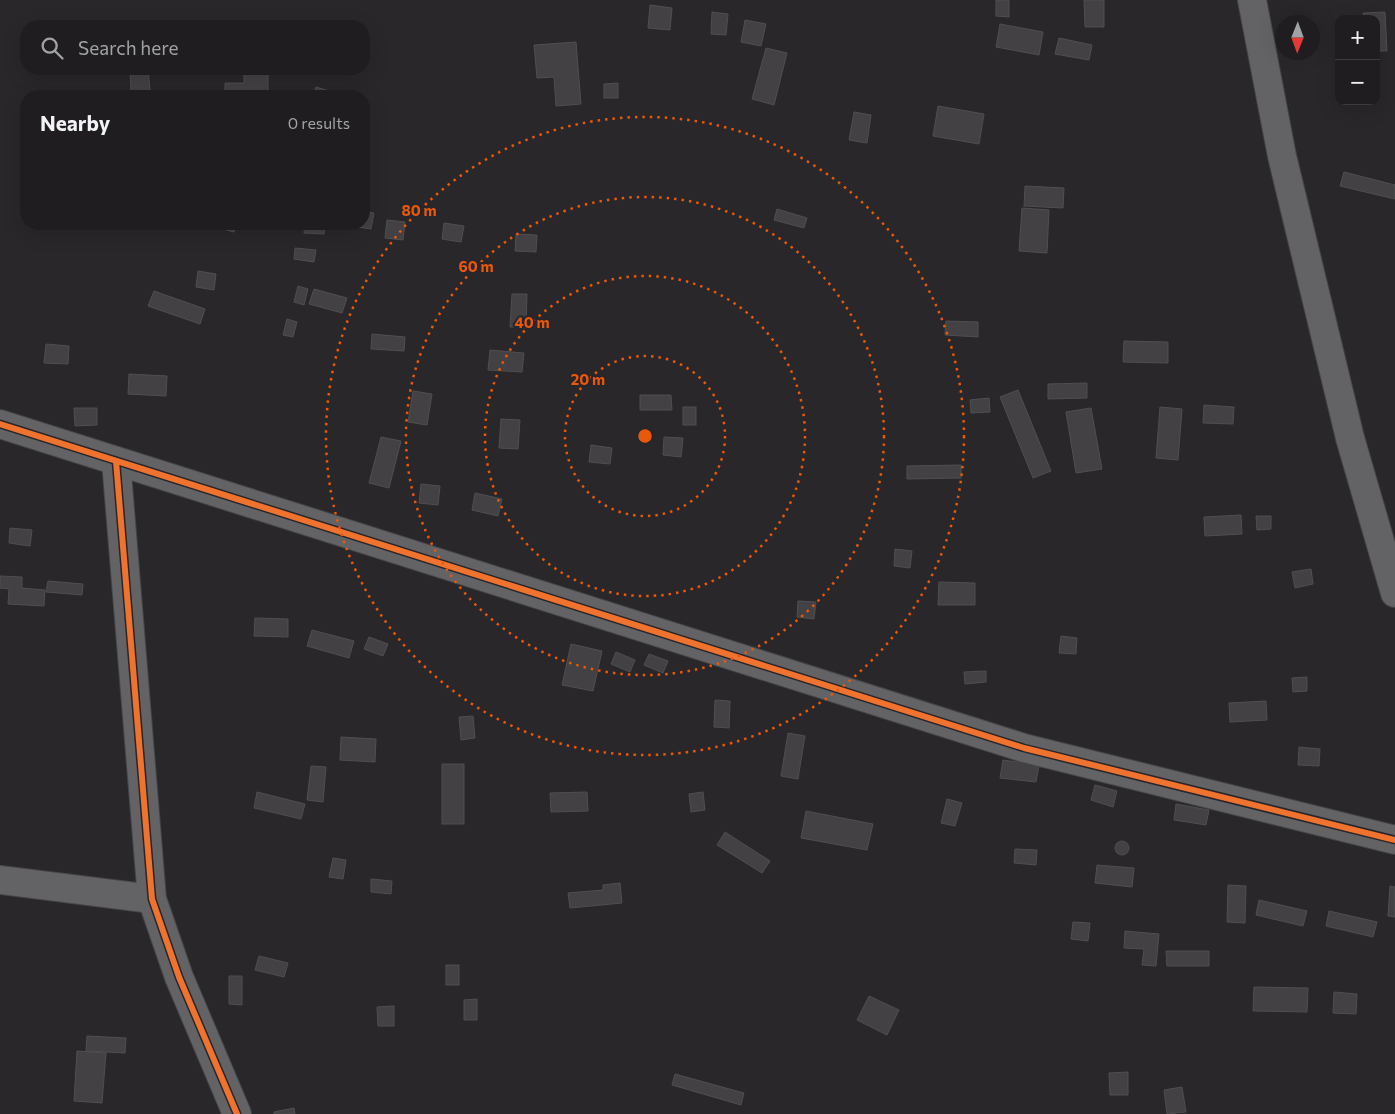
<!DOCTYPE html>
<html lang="en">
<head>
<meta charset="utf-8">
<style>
  body { margin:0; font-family:Commissioner,sans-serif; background:#2c2a2d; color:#f1f3f6 }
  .controls { position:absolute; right:15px; top:15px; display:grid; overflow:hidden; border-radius:10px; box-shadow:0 5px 20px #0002 }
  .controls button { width:45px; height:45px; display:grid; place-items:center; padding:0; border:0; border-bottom:1px solid #3c3b3e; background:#1f1d20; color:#f1f3f6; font:25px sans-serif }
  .compass { position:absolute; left:1275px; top:15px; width:45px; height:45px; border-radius:50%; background:#1f1d20; box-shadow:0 5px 20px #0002; rotate:181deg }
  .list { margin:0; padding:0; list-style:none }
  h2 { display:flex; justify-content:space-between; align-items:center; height:65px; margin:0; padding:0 20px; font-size:21px }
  h2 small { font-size:16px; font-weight:400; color:#a1a2a5 }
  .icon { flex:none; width:28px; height:28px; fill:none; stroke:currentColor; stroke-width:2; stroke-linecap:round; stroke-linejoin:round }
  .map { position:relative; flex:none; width:1395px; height:1114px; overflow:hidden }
  .search { position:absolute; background:#1f1d20; box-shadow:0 5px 20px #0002; left:20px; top:20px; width:350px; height:55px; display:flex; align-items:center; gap:12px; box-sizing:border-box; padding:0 18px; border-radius:20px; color:#a1a2a5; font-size:19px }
  .panel { position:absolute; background:#1f1d20; box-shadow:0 5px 20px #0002; left:20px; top:90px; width:350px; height:140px; border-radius:20px }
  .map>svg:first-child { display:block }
</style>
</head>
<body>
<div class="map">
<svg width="1395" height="1114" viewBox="0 0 1395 1114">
  <rect width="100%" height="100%" fill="#29272a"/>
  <g fill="#434143" stroke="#4f4e50">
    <polygon points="996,0 1009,0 1009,17 996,16"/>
    <polygon points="1084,0 1104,0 1104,27 1085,27"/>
    <polygon points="650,5 672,8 670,30 648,28"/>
    <polygon points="712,12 728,14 726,35 711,34"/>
    <polygon points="1385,12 1387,51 1376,51 1376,19 1364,19 1363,13"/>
    <polygon points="745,20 766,24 761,46 741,42"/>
    <polygon points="1000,24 1043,32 1039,55 996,47"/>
    <polygon points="1059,38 1092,45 1089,60 1055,54"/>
    <polygon points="576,42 581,104 556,106 554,77 537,78 534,45"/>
    <polygon points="766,48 787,53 774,105 752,99"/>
    <polygon points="130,69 148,69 150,90 131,91"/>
    <polygon points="244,69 268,69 268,96 225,96 225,83 244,83"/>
    <polygon points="618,83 618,98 604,98 604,84"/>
    <polygon points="316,87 342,95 342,96 313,96"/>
    <polygon points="938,106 984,114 979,144 933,136"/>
    <polygon points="854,112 871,115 867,143 849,140"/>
    <polygon points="1344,172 1395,185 1395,199 1340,186"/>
    <polygon points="1025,186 1064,188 1063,208 1024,206"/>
    <polygon points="1022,208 1049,210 1047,253 1019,251"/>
    <polygon points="777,209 807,218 804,228 774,220"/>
    <polygon points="364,211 374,213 371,229 351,226 351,224 364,224"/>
    <polygon points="387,220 405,222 403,240 385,238"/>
    <polygon points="444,223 464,226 461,242 442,239"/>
    <polygon points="224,224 236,224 234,232 223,229"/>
    <polygon points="305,224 325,224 324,234 304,233"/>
    <polygon points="516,234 537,235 536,252 515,251"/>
    <polygon points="295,248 316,250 314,262 294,259"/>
    <polygon points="198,271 216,274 214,290 196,287"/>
    <polygon points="298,286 308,289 304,305 294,302"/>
    <polygon points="314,289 347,298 342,313 309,304"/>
    <polygon points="154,291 205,309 200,324 148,306"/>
    <polygon points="512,294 527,294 526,328 510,327"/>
    <polygon points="287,319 297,322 293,337 283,335"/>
    <polygon points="946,321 978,322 978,337 945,335"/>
    <polygon points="372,334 405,337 404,351 371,349"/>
    <polygon points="1124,341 1168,342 1168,363 1123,362"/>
    <polygon points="46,344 69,346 68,364 44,363"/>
    <polygon points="490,350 524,353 522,372 488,370"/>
    <polygon points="129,374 167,376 166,396 128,394"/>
    <polygon points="1087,383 1087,398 1048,399 1048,384"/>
    <polygon points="1018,390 1051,471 1033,478 1000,397"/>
    <polygon points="413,391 432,394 427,425 408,422"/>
    <polygon points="640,395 671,395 672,410 640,410"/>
    <polygon points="989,398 990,412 971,413 970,400"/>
    <polygon points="1204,405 1234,407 1233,424 1203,423"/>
    <rect x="683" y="407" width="13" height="18"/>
    <polygon points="1160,407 1182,409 1178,460 1156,458"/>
    <polygon points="74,408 97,408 97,425 75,426"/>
    <polygon points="1091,408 1102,469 1076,473 1066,412"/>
    <polygon points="501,419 520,420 518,449 499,448"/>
    <polygon points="381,437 401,441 389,488 369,483"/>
    <polygon points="664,437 683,438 681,457 663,455"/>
    <polygon points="591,445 612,448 610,464 589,462"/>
    <polygon points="961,465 961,478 907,479 907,466"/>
    <polygon points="421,484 440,486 438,505 419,503"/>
    <polygon points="475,493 502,499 498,516 472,510"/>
    <polygon points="1241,515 1242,534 1205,536 1204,517"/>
    <polygon points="1256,516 1271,516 1271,529 1257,530"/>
    <polygon points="10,528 32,530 30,546 9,543"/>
    <polygon points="895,549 912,551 910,568 894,566"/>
    <polygon points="1311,569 1313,584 1295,588 1292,572"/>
    <polygon points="0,576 22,577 22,588 45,590 44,606 8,604 9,589 0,588"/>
    <polygon points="48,581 83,584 82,595 46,592"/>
    <polygon points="939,582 975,583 975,605 938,605"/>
    <polygon points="798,601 816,602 814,619 797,617"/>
    <polygon points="255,618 288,619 288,637 254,636"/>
    <polygon points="312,630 354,641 349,658 307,646"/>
    <polygon points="1061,636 1077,638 1076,654 1059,653"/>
    <polygon points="369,637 388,644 383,656 364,649"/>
    <polygon points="571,644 602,651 593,691 562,685"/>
    <polygon points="616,652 635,660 630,672 611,664"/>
    <polygon points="649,654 668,661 663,673 644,665"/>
    <polygon points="986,671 986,682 965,684 964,672"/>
    <polygon points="1307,677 1307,691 1293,692 1292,678"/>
    <polygon points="715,700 730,701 729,728 714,727"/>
    <polygon points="1266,701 1267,720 1230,722 1229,703"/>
    <polygon points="473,716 475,738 461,740 459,717"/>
    <polygon points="788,733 805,736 798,779 781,776"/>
    <polygon points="341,737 376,739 375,762 340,760"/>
    <polygon points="1299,747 1320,749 1319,766 1298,765"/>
    <polygon points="1003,760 1039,765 1036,782 1000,778"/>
    <rect x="442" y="764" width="22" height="60"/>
    <polygon points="311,766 326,767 323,802 307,800"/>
    <polygon points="1095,785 1117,791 1113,807 1091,800"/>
    <polygon points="257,792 305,804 301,819 254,808"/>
    <polygon points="587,792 588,811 551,812 550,793"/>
    <polygon points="703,792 705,810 691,812 689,794"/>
    <polygon points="947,799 962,803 955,826 941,823"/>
    <polygon points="1176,804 1209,810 1206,825 1174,820"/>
    <polygon points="806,811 873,824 867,850 801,838"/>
    <polygon points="725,832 770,861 762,873 717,845"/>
    <circle cx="1122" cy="848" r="7"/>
    <polygon points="1015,849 1037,850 1036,865 1014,863"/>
    <polygon points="333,858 346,860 343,879 329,877"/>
    <polygon points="1097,865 1134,868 1132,887 1095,883"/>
    <polygon points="371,879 392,881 391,894 371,892"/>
    <polygon points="620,883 622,903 570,908 568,893 603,890 603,885"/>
    <polygon points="1228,885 1246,886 1245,923 1227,922"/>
    <polygon points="1390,886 1395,887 1395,917 1388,916"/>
    <polygon points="1259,900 1307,911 1303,926 1256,915"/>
    <polygon points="1329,911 1377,922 1373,937 1326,926"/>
    <polygon points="1073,922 1090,923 1088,941 1071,939"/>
    <polygon points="1125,931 1159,934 1156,966 1142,965 1144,949 1124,948"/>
    <polygon points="1166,951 1209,951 1209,966 1167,966"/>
    <polygon points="259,956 288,963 284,977 255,970"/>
    <rect x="446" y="965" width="13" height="20"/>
    <polygon points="229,976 242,976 242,1005 229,1004"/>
    <polygon points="1254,987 1308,988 1307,1012 1253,1011"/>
    <polygon points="1334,992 1357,994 1356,1014 1333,1013"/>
    <polygon points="869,996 899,1010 887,1035 857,1020"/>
    <polygon points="477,999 477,1020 464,1020 464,1000"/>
    <polygon points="394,1006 394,1026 378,1026 377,1007"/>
    <polygon points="87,1036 126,1038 125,1053 86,1051"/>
    <polygon points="77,1051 106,1053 102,1103 74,1101"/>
    <polygon points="1128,1072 1128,1095 1110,1095 1109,1073"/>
    <polygon points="675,1074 744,1093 741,1105 672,1085"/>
    <polygon points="1182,1087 1186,1112 1167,1114 1164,1090"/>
    <polygon points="294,1108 295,1114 274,1114 274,1112"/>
  </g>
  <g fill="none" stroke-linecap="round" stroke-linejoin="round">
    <g stroke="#454446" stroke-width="30">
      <g id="minor">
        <polyline points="1252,0 1282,156 1350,438 1395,593"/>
        <polyline points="0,424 1024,748 1395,840"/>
        <polyline points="116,461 152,899 179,977 237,1114"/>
        <polyline points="0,880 152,899"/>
      </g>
    </g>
    <use href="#minor" stroke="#636264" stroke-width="28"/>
    <g stroke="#29262b" stroke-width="9">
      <g id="cycleway">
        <polyline points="0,424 1024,748 1395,840"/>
        <polyline points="116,461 152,899 179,977 237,1114"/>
      </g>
    </g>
    <use href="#cycleway" stroke="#ef722f" stroke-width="6"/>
  </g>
  <g fill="none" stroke="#e8590c" stroke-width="2.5" stroke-dasharray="2.5 5">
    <circle cx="645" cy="436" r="80"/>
    <circle cx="645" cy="436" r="160"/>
    <circle cx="645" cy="436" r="239"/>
    <circle cx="645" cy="436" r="319"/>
  </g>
  <circle cx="645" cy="436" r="8" fill="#e8590c" stroke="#29262b" stroke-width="2.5"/>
  <g font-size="15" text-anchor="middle" font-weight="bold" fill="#e8590c" stroke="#29262b" stroke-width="4" stroke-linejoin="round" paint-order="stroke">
    <text x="419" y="216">80 m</text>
    <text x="476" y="272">60 m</text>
    <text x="532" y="328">40 m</text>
    <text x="588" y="385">20 m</text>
  </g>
</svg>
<div class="controls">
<button>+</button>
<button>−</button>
</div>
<svg class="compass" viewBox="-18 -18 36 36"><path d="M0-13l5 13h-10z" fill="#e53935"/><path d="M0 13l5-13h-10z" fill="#a1a2a5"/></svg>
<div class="search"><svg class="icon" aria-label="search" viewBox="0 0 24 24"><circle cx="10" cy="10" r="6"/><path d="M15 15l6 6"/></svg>Search here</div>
<section class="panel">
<h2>Nearby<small>0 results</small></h2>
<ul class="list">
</ul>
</section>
</div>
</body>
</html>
